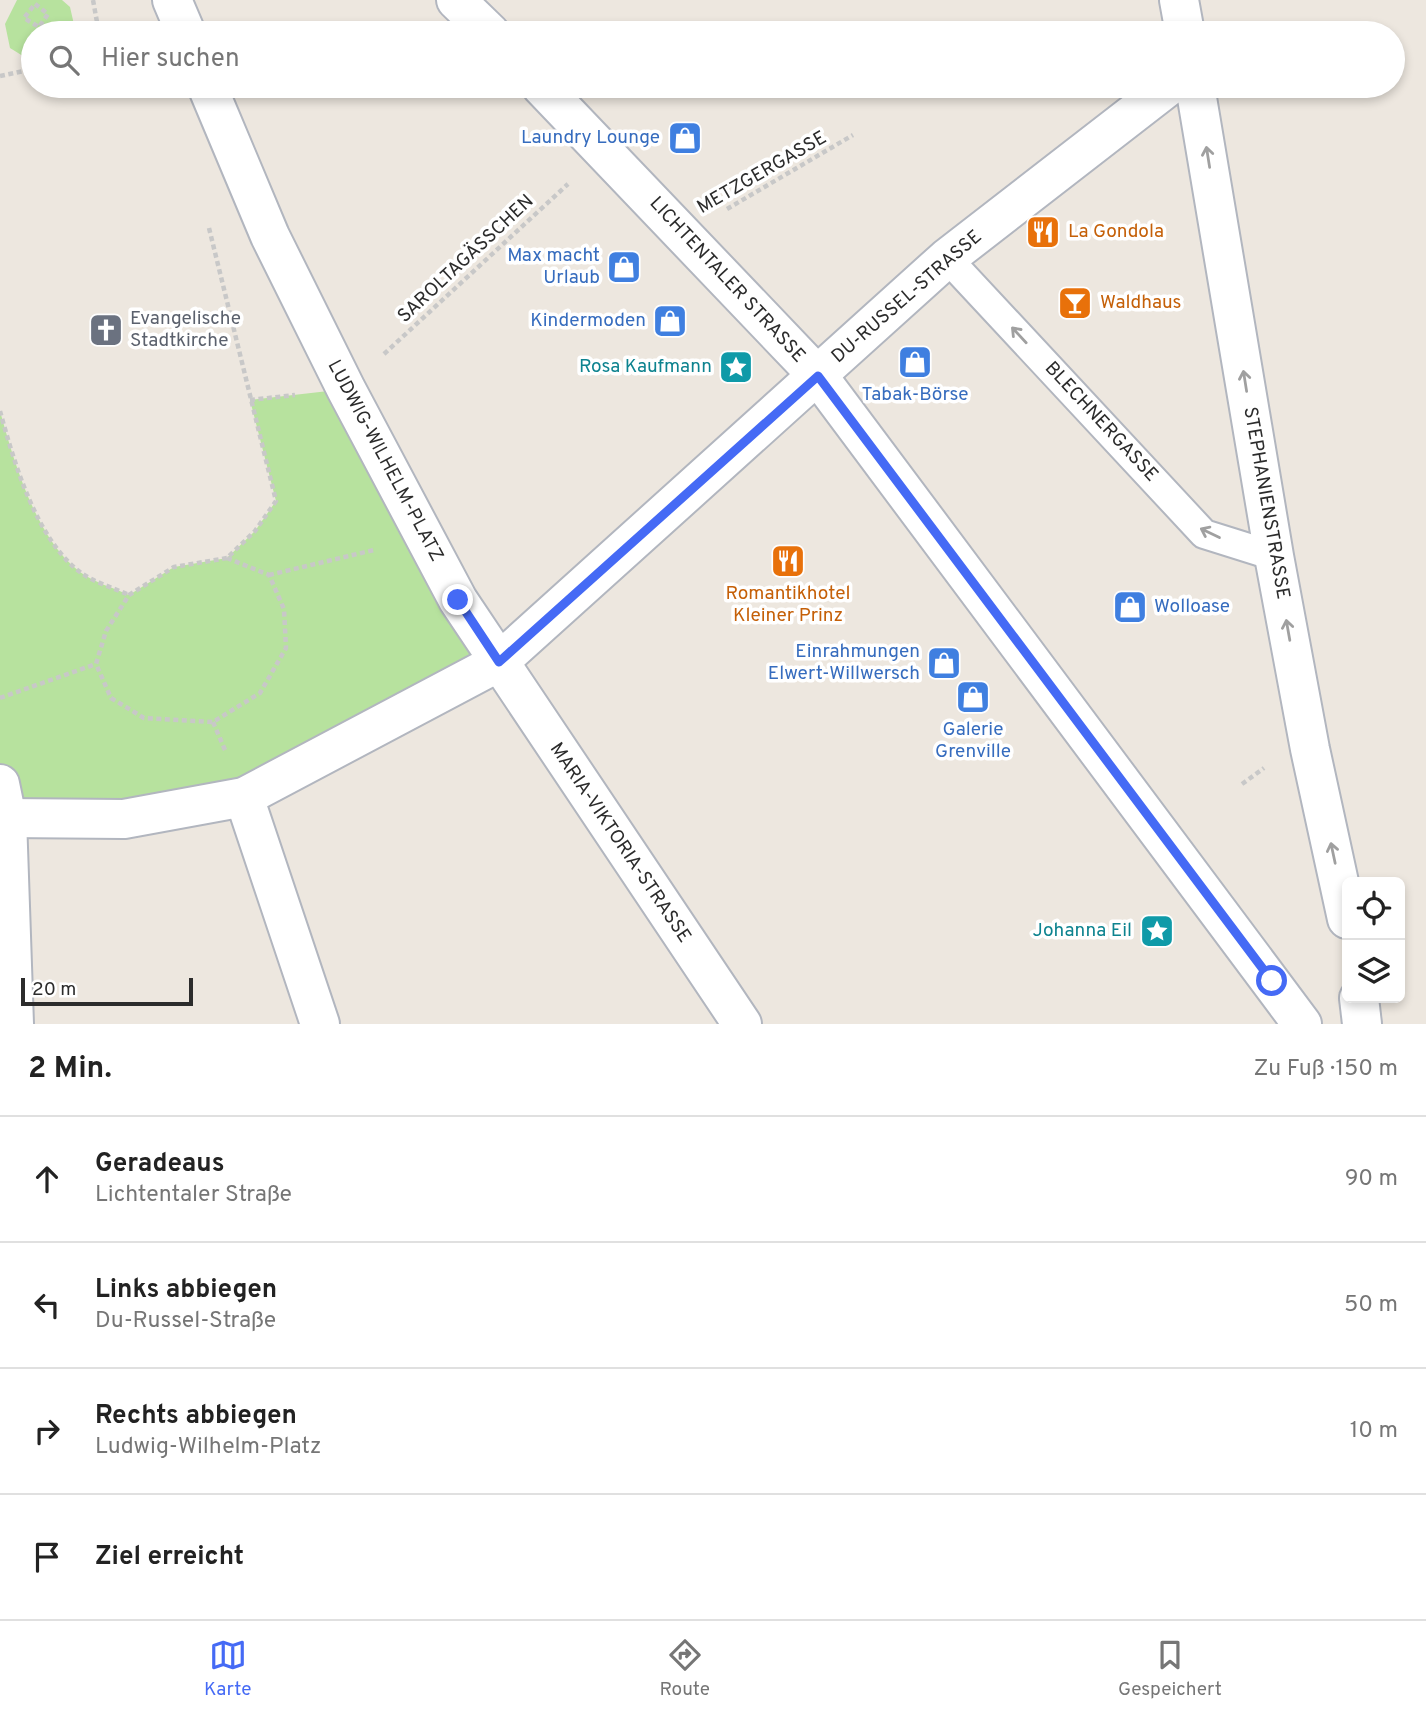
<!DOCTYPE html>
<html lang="de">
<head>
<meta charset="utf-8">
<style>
  body { margin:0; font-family:Overpass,sans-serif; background:#f6f6f6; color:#222 }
  .controls { position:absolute; right:21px; bottom:21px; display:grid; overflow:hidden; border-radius:10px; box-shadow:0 4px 10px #0003 }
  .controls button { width:63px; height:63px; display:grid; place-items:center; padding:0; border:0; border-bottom:2px solid #e0e0e0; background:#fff; color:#222; font:35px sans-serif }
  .scale { position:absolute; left:21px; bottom:18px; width:172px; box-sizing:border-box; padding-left:7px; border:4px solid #2c2c2c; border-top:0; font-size:19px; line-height:24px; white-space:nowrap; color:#2c2c2c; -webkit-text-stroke:5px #fff; paint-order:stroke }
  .stop { position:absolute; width:21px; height:21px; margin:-16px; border:5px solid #456af5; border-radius:50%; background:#fff }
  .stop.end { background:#456af5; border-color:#fff; box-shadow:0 2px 7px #0008 }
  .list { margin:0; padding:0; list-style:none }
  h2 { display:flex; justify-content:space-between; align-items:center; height:91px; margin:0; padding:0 28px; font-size:30px }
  h2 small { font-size:23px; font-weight:400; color:#767676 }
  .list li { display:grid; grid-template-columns:46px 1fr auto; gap:21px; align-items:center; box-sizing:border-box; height:126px; padding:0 28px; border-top:2px solid #e0e0e0 }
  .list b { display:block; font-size:26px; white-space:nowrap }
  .list p { margin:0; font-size:23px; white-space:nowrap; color:#767676 }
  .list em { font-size:23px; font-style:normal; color:#767676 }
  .icon { flex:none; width:38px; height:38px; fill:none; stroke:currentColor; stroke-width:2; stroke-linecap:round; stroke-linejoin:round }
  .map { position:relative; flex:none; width:1426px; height:1024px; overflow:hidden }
  .search { position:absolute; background:#fff; box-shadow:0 4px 10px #0003; left:21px; right:21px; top:21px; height:77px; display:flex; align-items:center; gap:18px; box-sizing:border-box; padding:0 24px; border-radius:38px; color:#767676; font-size:26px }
  .sheet { height:595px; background:#fff }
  nav { display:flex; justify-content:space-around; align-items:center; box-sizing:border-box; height:98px; border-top:2px solid #e0e0e0; background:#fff; font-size:19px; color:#767676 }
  nav a { display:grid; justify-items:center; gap:4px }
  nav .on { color:#456af5 }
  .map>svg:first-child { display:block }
</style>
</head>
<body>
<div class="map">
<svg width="1426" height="1024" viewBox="0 0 1426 1024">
  <rect width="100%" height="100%" fill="#ede7df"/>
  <g fill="#b7e29e">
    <polygon points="17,0 62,0 70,7 75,29 72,33 33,33 33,60 31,61 10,48 5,24"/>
    <path d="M346 389 499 662 244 797 7 818 0 784V411C14 462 36 539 80 572 93 582 114 588 129 595L174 567 227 558 255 531 276 501 250 400Z"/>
  </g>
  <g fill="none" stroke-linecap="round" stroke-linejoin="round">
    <g stroke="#b2b6bf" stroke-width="32">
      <polyline id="lane" points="947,258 1204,534 1274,556"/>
    </g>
    <g stroke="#b2b6bf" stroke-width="42">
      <g id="street">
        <polyline points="172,0 186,33"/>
        <polyline points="456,0 490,33"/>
        <polyline points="1179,0 1185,33"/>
        <polyline points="207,86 270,236 346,389 458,600 742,1024"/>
        <polyline points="541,86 818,376 1302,1024"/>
        <polyline points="1195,86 1274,556 1310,749 1347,919"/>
        <polyline points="0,784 7,818 14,1024"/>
        <polyline points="244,797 320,1024"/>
        <polyline points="7,818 124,819 244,797 499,662 947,258 1169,86"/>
        <polyline points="1359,998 1362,1024"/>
      </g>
    </g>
    <g stroke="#c8c8c8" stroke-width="4.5" stroke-dasharray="5 3.5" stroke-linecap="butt">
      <polyline points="93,0 99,33"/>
      <polygon points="35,4 48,14 39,27 24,18"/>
      <polyline points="0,76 33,69"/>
      <polyline points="727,209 853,135"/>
      <polyline points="209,228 276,501 255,531 227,558"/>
      <polyline points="384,354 568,184"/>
      <polyline points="250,400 295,395"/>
      <path d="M0 411C14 462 36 539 80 572 93 582 114 588 129 595"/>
      <polygon points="227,558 269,575 284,609 286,648 260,693 213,722 144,718 111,698 96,664 106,631 129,595 174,567"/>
      <polyline points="269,575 374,550"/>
      <polyline points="0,698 96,664"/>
      <polyline points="213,722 225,750"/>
      <polyline points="1242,784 1264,768"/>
    </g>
    <use href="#lane" stroke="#fff" stroke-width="28"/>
    <use href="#street" stroke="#fff" stroke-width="38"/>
  </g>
  <defs><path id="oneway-shaft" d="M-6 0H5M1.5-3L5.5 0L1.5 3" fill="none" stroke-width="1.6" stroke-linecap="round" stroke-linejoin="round" transform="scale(1.75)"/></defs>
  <g stroke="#a0a0a0">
    <use href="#oneway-shaft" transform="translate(1208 157) rotate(-99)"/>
    <use href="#oneway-shaft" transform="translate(1019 335) rotate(-133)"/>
    <use href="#oneway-shaft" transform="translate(1245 381) rotate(-99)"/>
    <use href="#oneway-shaft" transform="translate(1210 533) rotate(-154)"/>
    <use href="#oneway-shaft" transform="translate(1288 630) rotate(-100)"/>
    <use href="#oneway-shaft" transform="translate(1333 853) rotate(-102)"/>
  </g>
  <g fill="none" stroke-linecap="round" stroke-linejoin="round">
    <polyline stroke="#456af5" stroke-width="9" points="458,600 499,662 818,376 1272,981"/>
  </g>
  <defs>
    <g id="shop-square" transform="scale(1.75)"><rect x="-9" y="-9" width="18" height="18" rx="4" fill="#3f7fe0" stroke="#fff"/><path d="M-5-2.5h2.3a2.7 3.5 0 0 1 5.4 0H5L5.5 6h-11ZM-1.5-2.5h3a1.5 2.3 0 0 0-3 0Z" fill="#fff"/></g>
    <g id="restaurant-square" transform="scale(1.75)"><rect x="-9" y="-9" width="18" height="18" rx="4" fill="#e8710a" stroke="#fff"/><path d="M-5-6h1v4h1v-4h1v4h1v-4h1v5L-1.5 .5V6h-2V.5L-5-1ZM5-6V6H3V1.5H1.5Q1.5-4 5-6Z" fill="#fff"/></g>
    <g id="bar-square" transform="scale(1.75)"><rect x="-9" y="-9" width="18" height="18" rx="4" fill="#e8710a" stroke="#fff"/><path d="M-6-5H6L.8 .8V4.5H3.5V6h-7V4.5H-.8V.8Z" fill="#fff"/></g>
    <g id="church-square" transform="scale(1.75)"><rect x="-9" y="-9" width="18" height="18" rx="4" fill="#6b7280" stroke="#fff"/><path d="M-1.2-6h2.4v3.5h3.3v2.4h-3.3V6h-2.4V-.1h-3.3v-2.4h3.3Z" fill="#fff"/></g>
    <g id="sight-square" transform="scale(1.75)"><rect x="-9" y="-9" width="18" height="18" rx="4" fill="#0f9aa8" stroke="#fff"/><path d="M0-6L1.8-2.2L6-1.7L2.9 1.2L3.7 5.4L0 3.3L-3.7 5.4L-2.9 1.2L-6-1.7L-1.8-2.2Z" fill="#fff"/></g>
  </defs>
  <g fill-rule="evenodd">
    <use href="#shop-square" x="685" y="138"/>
    <use href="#restaurant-square" x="1043" y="232"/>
    <use href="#shop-square" x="624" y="267"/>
    <use href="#bar-square" x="1075" y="303"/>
    <use href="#shop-square" x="670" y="321"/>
    <use href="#church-square" x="106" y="330"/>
    <use href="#shop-square" x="915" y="362"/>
    <use href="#sight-square" x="736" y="367"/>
    <use href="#restaurant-square" x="788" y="561"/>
    <use href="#shop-square" x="1130" y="607"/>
    <use href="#shop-square" x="944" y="663"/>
    <use href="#shop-square" x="973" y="697"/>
    <use href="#sight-square" x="1157" y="931"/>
  </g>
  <g text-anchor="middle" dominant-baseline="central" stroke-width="7" stroke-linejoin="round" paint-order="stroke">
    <g font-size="19" fill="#366cbe" stroke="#fff" text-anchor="end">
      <text x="660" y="138">Laundry Lounge</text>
      <text x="600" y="256">Max macht<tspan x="600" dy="22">Urlaub</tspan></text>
      <text x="646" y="321">Kindermoden</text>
      <text x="915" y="395" text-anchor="middle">Tabak-Börse</text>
      <text x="1154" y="607" text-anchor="start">Wolloase</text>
      <text x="920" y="652">Einrahmungen<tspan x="920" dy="22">Elwert-Willwersch</tspan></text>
      <text x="973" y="730" text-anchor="middle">Galerie<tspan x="973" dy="22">Grenville</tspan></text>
    </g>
    <g font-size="19" fill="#2c2c2c" stroke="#fff">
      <text transform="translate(762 173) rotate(-30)">METZGERGASSE</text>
      <text transform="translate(466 259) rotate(-43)">SAROLTAGÄSSCHEN</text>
      <text transform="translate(727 280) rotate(47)">LICHTENTALER STRASSE</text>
      <text transform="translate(907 297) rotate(-41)">DU-RUSSEL-STRASSE</text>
      <text transform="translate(1101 422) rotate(47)">BLECHNERGASSE</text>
      <text transform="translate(385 461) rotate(62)">LUDWIG-WILHELM-PLATZ</text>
      <text transform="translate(1266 503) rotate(80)">STEPHANIENSTRASSE</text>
      <text transform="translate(620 843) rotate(56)">MARIA-VIKTORIA-STRASSE</text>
    </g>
    <g font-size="19" fill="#c56008" stroke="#fff" text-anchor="start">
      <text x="1068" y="232">La Gondola</text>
      <text x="1100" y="303">Waldhaus</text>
      <text x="788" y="594" text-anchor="middle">Romantikhotel<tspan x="788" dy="22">Kleiner Prinz</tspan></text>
    </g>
    <g font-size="19" fill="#5b616d" stroke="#fff" text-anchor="start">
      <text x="130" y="319">Evangelische<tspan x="130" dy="22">Stadtkirche</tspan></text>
    </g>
    <g font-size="19" fill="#0d838f" stroke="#fff" text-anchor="end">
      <text x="712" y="367">Rosa Kaufmann</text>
      <text x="1132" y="931">Johanna Eil</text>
    </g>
  </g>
</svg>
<div class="controls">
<button><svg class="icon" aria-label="locate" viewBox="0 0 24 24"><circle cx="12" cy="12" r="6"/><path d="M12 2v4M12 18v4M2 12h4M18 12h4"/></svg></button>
<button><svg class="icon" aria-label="layers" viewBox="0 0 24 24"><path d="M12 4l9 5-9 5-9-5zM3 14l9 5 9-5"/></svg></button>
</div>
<div class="scale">20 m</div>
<div class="stop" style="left:1272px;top:981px"></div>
<div class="stop end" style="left:458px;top:600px"></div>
<div class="search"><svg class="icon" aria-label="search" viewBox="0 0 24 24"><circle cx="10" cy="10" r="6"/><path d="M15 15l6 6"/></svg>Hier suchen</div>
</div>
<section class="sheet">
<h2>2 Min.<small>Zu Fuß · 150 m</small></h2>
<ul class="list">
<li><svg class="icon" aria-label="ahead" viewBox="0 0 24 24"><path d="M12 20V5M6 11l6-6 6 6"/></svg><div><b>Geradeaus</b><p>Lichtentaler Straße</p></div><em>90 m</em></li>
<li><svg class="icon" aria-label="left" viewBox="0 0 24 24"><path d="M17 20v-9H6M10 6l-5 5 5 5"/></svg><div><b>Links abbiegen</b><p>Du-Russel-Straße</p></div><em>50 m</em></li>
<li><svg class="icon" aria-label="right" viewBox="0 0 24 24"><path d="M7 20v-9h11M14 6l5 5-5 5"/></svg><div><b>Rechts abbiegen</b><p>Ludwig-Wilhelm-Platz</p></div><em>10 m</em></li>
<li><svg class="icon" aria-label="arrive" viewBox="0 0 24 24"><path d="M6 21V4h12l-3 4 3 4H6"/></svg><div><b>Ziel erreicht</b></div></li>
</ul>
</section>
<nav>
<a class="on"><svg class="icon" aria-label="map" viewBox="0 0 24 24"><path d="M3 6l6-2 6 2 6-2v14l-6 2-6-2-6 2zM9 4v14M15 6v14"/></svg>Karte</a>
<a><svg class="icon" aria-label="directions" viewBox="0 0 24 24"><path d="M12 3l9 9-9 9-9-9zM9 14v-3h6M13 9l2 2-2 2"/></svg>Route</a>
<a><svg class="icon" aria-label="saved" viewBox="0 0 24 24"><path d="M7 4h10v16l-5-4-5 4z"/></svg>Gespeichert</a>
</nav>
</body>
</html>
